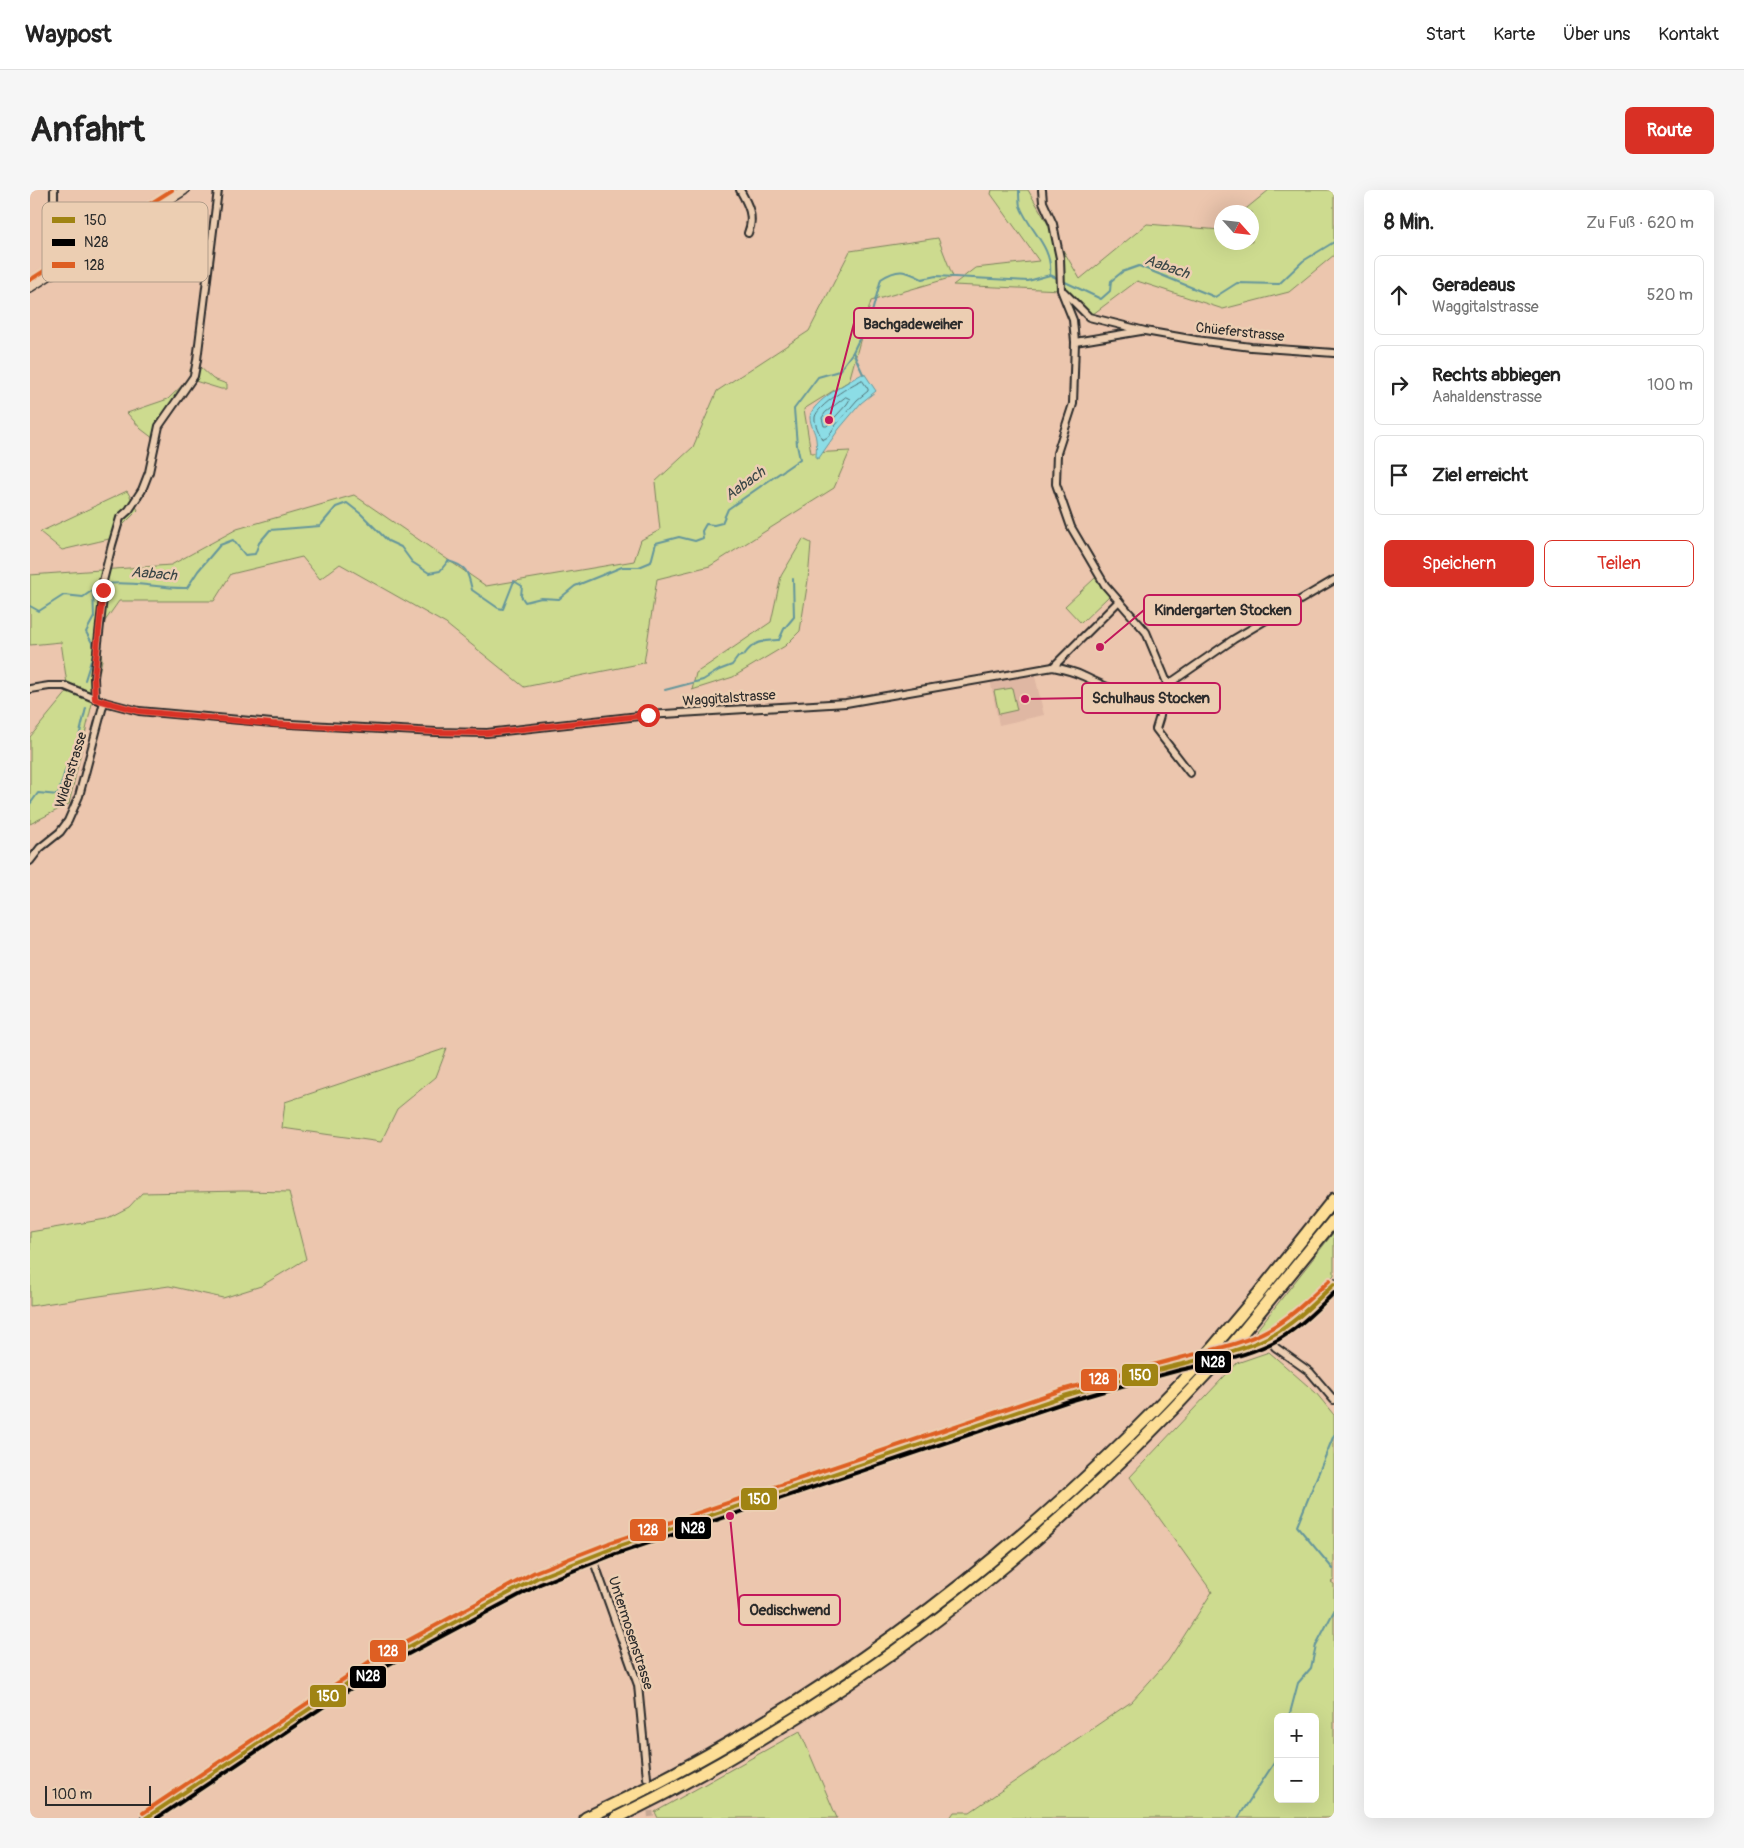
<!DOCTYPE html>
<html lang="de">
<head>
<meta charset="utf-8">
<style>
  body { margin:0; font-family:Pangolin,sans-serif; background:#f6f6f6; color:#222 }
  .controls { position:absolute; right:15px; bottom:15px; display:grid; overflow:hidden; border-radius:8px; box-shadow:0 5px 20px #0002 }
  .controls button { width:45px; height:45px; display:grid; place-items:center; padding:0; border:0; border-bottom:1px solid #e0e0e0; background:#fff; color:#222; font:25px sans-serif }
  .compass { position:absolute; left:1184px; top:15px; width:45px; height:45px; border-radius:50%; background:#fff; box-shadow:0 5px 20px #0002; rotate:117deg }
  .scale { position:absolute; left:15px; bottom:12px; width:106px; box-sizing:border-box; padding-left:5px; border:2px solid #2b2b2b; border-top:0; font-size:14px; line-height:18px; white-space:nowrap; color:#2b2b2b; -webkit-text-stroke:4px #ecceb2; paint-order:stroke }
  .stop { position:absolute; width:15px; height:15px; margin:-11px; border:4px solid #d93025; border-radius:50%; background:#fff }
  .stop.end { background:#d93025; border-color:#fff; box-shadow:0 1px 5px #0008 }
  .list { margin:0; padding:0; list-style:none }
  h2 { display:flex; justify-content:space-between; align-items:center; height:65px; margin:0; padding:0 20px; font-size:21px }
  h2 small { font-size:16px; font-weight:400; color:#767676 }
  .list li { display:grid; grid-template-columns:32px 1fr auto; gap:15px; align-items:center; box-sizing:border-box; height:80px; margin:0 10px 10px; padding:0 10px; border:1px solid #e0e0e0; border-radius:8px }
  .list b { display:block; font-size:19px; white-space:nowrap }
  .list p { margin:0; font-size:16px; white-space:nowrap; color:#767676 }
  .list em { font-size:16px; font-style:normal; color:#767676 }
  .actions { display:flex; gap:10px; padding:15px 20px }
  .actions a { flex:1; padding:11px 0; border:1px solid #d93025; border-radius:8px; text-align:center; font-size:18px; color:#d93025 }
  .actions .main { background:#d93025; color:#fff }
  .icon { flex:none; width:28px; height:28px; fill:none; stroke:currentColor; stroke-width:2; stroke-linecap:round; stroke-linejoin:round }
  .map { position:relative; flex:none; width:1304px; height:1628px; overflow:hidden; border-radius:8px }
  header { display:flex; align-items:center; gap:30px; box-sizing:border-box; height:70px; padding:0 25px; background:#fff; border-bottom:1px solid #e0e0e0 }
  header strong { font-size:24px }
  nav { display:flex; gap:28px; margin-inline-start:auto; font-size:18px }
  .intro { display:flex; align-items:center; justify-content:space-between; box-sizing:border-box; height:120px; padding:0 30px }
  h1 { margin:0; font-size:35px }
  .button { padding:12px 22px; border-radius:8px; background:#d93025; color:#fff; font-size:18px; font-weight:700 }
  main { display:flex; gap:30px; padding:0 30px }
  aside { flex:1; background:#fff; border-radius:8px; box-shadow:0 5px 20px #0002 }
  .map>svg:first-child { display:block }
</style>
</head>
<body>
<header>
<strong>Waypost</strong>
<nav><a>Start</a><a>Karte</a><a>Über uns</a><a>Kontakt</a></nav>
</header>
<div class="intro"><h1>Anfahrt</h1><a class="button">Route</a></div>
<main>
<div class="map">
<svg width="1304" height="1628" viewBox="0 0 1304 1628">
  <rect width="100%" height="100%" fill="#ecc6ae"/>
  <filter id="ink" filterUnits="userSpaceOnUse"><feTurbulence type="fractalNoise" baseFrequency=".02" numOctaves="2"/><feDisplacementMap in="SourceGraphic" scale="10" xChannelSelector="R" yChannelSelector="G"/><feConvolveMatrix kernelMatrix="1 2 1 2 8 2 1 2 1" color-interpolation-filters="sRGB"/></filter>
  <g filter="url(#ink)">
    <polygon fill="#dfb7a3" points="1004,482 1014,525 969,535 960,489"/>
    <g fill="#cddb8f" stroke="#7c835d" fill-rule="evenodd">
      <polygon points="962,0 998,0 1050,89 1117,34 1191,40 1192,52 1222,52 1222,22 1212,22 1239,0 1304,0 1304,65 1259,102 1193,119 1107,91 1059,127 1031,100 923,95 945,78 1009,71 961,4"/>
      <polygon points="908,48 923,87 841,111 819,191 774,219 781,263 820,261 804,298 680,376 627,389 614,473 494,497 416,434 310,374 290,389 272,367 201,384 184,411 89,411 68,441 72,470 39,614 0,634 0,547 38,501 31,452 0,455 0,385 141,375 207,339 324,305 456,396 604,371 611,350 630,340 625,292 663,257 687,201 779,141 820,61"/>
      <path d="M169 176 183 189 197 194V199H191L165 191C140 213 136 220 128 252L111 239 97 223 138 209 160 188V179Z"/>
      <polygon points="97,301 108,320 79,349 32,360 10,342"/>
      <polygon points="773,349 781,353 778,390 770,441 755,456 703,487 662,500 666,483 741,432 751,386"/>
      <polygon points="1065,388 1079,406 1051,433 1035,416"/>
      <polygon points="982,498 987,520 969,524 964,501"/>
      <polygon points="417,858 406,887 367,919 351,952 252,938 255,912"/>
      <polygon points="213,1001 259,1002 276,1069 231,1096 193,1108 139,1096 0,1116 0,1042 76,1029 99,1017 112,1003"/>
      <path d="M1304 1042V1085C1290 1100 1243 1146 1223 1145Z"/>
      <path d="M1239 1162 1286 1203 1304 1225V1390L1301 1392 1304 1394V1628H920L924 1622H940L1101 1512 1138 1471 1182 1402 1100 1287 1207 1173ZM1248 1527H1285V1609H1248Z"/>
      <polygon points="770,1541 807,1628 628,1628 625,1622"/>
    </g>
    <path fill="#8cdde6" stroke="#65969b" d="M834 183 846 201 831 213 809 239 789 268 786 269C786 263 787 256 786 249 785 241 780 235 780 227 781 212 821 190 834 183Z"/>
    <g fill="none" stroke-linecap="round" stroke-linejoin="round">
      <g stroke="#527276" stroke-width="1">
        <path d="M832 190 838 199V201L827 210 805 236 798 247 792 250C790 243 784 235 785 227 787 216 822 194 832 190Z"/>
        <polygon points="816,207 820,209 817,214 797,236 794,236 792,228 795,223"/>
      </g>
      <g stroke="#65969b" stroke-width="2">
        <path d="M989 0C989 5 989 11 990 16 999 40 1023 57 1020 84"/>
        <polyline points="1033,91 1071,109 1080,101 1081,91 1092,82 1109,76 1185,107 1207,93 1249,94 1273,71 1304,52"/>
        <polyline points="823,162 833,184"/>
        <path d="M75 394C102 390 130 399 157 398L168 381 190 355 203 350 215 365 225 364 229 353 240 340 290 336 306 317 317 313 331 324 358 351 371 357 382 372 399 383 410 381 418 371C437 376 438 382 442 400L468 418 473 419 484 391 492 396 491 406 495 412 511 408 529 409 545 396 592 377H609L621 372 626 353 649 347 665 351 673 348 672 341 676 334 684 335 692 333 698 319 770 269 767 255 764 219 788 187 809 181 823 162 842 122 851 89C868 78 875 80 892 89L906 86 998 91 1020 85 1029 89"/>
        <polyline points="0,416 9,421 34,405 53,407 70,395"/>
        <polyline points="55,490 65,458 56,442 64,427 63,400"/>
        <path d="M635 500 673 490 689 480 702 475 708 467 714 465C724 451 732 451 749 450L754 439 764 427 763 389"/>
        <polyline points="0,614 8,603 28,605 35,581 46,559 56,518"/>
        <polyline points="1303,1379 1267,1336 1304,1245"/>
        <polyline points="1259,1527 1268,1493 1281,1478 1286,1455 1304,1421"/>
        <polyline points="1208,1628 1248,1567"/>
      </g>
      <polyline stroke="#c5a794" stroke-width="6" stroke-dasharray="6 3" stroke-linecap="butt" points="618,1594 621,1628"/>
      <g stroke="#2b2b2b" stroke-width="10">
        <g id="street">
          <polyline points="24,0 24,9 34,75"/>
          <path d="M710 0C718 14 725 27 718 43"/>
          <polyline points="1012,0 1013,12 1023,34 1026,49 1030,68 1031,100 1043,130 1045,152 1043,214 1027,263 1026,294 1041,337 1075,395 1116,442 1138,495"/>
          <polyline points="1034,102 1059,127 1115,141 1166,150 1221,157 1304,163"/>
          <polyline points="1045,152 1111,141"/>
          <polyline points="1023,477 1089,411"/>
          <path d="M0 499 19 496H35L74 512 109 521 242 533 406 542 457 543 618 525 816 513 1023 477C1033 479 1043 481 1053 486 1084 500 1095 509 1130 500L1204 449 1304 390"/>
          <polyline points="1130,500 1130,526 1126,539 1160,583"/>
          <polyline points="65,509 64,488 73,408 73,391 82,355 90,328 99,320 112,300 119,282 129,236 164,186 167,170 188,0"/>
          <polyline points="0,671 10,658 30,642 38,631 49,606 74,512"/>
          <polyline points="1239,1147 1245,1157 1280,1182 1304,1210"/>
          <polyline points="562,1366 608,1495 617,1588"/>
        </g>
      </g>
      <g stroke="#2b2b2b" stroke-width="12">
        <g id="secondary">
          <polyline points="0,97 154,0"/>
          <polyline points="116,1628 345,1475 507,1388 581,1359 801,1286 1034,1206 1107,1185 1213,1158 1239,1147 1256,1137 1274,1123 1304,1094"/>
        </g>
      </g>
      <g stroke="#2b2b2b" stroke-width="15">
        <g id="highway">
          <polyline points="1203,1154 1304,1030"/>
          <polyline points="1180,1161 1229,1103 1304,1009"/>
          <path d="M556 1628C790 1518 989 1367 1165 1178"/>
          <path d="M586 1628C817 1515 1013 1363 1186 1173"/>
        </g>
      </g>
      <use href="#street" stroke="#ecceb2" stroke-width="6"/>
      <use href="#secondary" stroke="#ecceb2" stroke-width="9"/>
      <use href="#highway" stroke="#fdde96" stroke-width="11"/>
      <g stroke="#2b2b2b" stroke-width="15" stroke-linecap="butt">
        <g id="highway-bridge">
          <polyline points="1186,1173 1203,1154"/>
          <polyline points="1165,1178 1180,1161"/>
        </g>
      </g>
      <use href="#highway-bridge" stroke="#fdde96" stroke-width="11"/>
      <g stroke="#ecceb2" stroke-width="8">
        <path id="bus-1" d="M116 1628 345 1475 507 1388 581 1359 1034 1206C1072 1195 1110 1184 1148 1175 1179 1167 1211 1161 1239 1147 1264 1134 1284 1113 1304 1094"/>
      </g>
      <g stroke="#ecceb2" stroke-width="8">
        <path id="bus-2" d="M127 1628 348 1480 510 1394 583 1365 1036 1212C1074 1201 1112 1190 1150 1180 1181 1173 1213 1167 1242 1153 1266 1141 1285 1121 1304 1103"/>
      </g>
      <g stroke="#ecceb2" stroke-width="8">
        <g id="bus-3">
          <polyline points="0,90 142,0"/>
          <path d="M113 1623 342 1470 505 1382 579 1353 1032 1200C1071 1189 1111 1178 1150 1168 1179 1160 1211 1155 1238 1140 1262 1127 1280 1108 1300 1090"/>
        </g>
      </g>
      <use href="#bus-1" stroke="#a08413" stroke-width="4"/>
      <use href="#bus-2" stroke="#000" stroke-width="4"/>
      <use href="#bus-3" stroke="#de5f23" stroke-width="4"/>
    </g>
  </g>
  <g fill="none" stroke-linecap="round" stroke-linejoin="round" filter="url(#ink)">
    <polyline stroke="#d93025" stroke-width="6" points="73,400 64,488 65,509 108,521 242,534 406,542 457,543 618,525"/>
  </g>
  <g text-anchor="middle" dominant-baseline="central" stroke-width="5" stroke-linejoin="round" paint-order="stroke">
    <g font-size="14" fill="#2b2b2b" stroke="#ecceb2">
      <text transform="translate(1210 142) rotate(6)">Chüeferstrasse</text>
      <text transform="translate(699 508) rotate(-4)">Waggitalstrasse</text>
      <text transform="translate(41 580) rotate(-73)">Widenstrasse</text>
      <text transform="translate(601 1443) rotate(72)">Untermosenstrasse</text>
    </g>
    <g font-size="15" font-style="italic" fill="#3a4647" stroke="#ecceb2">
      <text transform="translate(1137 77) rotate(19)">Aabach</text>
      <text transform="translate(715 294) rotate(-36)">Aabach</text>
      <text transform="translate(124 384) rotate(5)">Aabach</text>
    </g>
  </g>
  <rect x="12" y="12" width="166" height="80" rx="8" fill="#ecceb2" stroke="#b29d8a" stroke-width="1"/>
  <rect x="22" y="27" width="23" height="6" fill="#a08413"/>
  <rect x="22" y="49" width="23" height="7" fill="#000"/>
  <rect x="22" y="72" width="23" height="6" fill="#de5f23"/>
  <g font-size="14" fill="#2b2b2b">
    <text x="54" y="35">150</text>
    <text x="54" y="57">N28</text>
    <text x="54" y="80">128</text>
  </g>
  <path fill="none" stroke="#c2185b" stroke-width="2" d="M799 230L824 133M1070 457L1114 420M995 509L1052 508M700 1326L709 1420"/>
  <g fill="#c2185b" stroke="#ecceb2" stroke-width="2">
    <circle cx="799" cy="230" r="5"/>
    <circle cx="1070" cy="457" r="5"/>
    <circle cx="995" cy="509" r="5"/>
    <circle cx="700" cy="1326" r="5"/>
  </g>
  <g fill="#ecceb2" stroke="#c2185b" stroke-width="2">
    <rect x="824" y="118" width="119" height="30" rx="5"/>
    <rect x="1114" y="405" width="157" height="30" rx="5"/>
    <rect x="1052" y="493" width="138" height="30" rx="5"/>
    <rect x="709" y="1405" width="101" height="30" rx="5"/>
  </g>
  <g font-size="15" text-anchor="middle" font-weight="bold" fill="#2b2b2b">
    <text x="883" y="139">Bachgadeweiher</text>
    <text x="1193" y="425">Kindergarten Stocken</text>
    <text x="1121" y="513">Schulhaus Stocken</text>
    <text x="760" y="1425">Oedischwend</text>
  </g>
  <g stroke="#ecceb2" stroke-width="2">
    <rect x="1164" y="1160" width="38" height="24" rx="5" fill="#000"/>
    <rect x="1091" y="1173" width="38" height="24" rx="5" fill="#a08413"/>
    <rect x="1050" y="1178" width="38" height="24" rx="5" fill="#de5f23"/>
    <rect x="710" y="1297" width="38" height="24" rx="5" fill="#a08413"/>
    <rect x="644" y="1326" width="38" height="24" rx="5" fill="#000"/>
    <rect x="599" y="1328" width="38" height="24" rx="5" fill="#de5f23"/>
    <rect x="339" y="1449" width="38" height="24" rx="5" fill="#de5f23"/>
    <rect x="319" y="1475" width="38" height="24" rx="5" fill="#000"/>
    <rect x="279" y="1494" width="38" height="24" rx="5" fill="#a08413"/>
  </g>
  <g font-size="14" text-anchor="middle" font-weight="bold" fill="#fff">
    <text x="1183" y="1177">N28</text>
    <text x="1110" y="1190">150</text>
    <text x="1069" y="1194">128</text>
    <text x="729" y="1314">150</text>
    <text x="663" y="1343">N28</text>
    <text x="618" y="1345">128</text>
    <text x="358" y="1466">128</text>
    <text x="338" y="1491">N28</text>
    <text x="298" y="1511">150</text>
  </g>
</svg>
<div class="controls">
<button>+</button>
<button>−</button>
</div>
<svg class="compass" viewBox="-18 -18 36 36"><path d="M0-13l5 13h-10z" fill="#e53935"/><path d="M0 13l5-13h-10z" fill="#767676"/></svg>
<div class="scale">100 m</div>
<div class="stop" style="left:618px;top:525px"></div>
<div class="stop end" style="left:73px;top:400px"></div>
</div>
<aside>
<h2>8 Min.<small>Zu Fuß · 620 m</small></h2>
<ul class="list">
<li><svg class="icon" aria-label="ahead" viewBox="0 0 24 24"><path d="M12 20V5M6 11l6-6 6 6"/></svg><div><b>Geradeaus</b><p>Waggitalstrasse</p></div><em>520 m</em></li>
<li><svg class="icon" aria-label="right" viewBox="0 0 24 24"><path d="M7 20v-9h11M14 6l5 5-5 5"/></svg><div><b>Rechts abbiegen</b><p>Aahaldenstrasse</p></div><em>100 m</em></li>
<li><svg class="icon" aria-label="arrive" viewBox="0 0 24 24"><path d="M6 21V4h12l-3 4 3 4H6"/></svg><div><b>Ziel erreicht</b></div></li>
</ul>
<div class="actions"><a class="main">Speichern</a><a>Teilen</a></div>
</aside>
</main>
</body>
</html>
